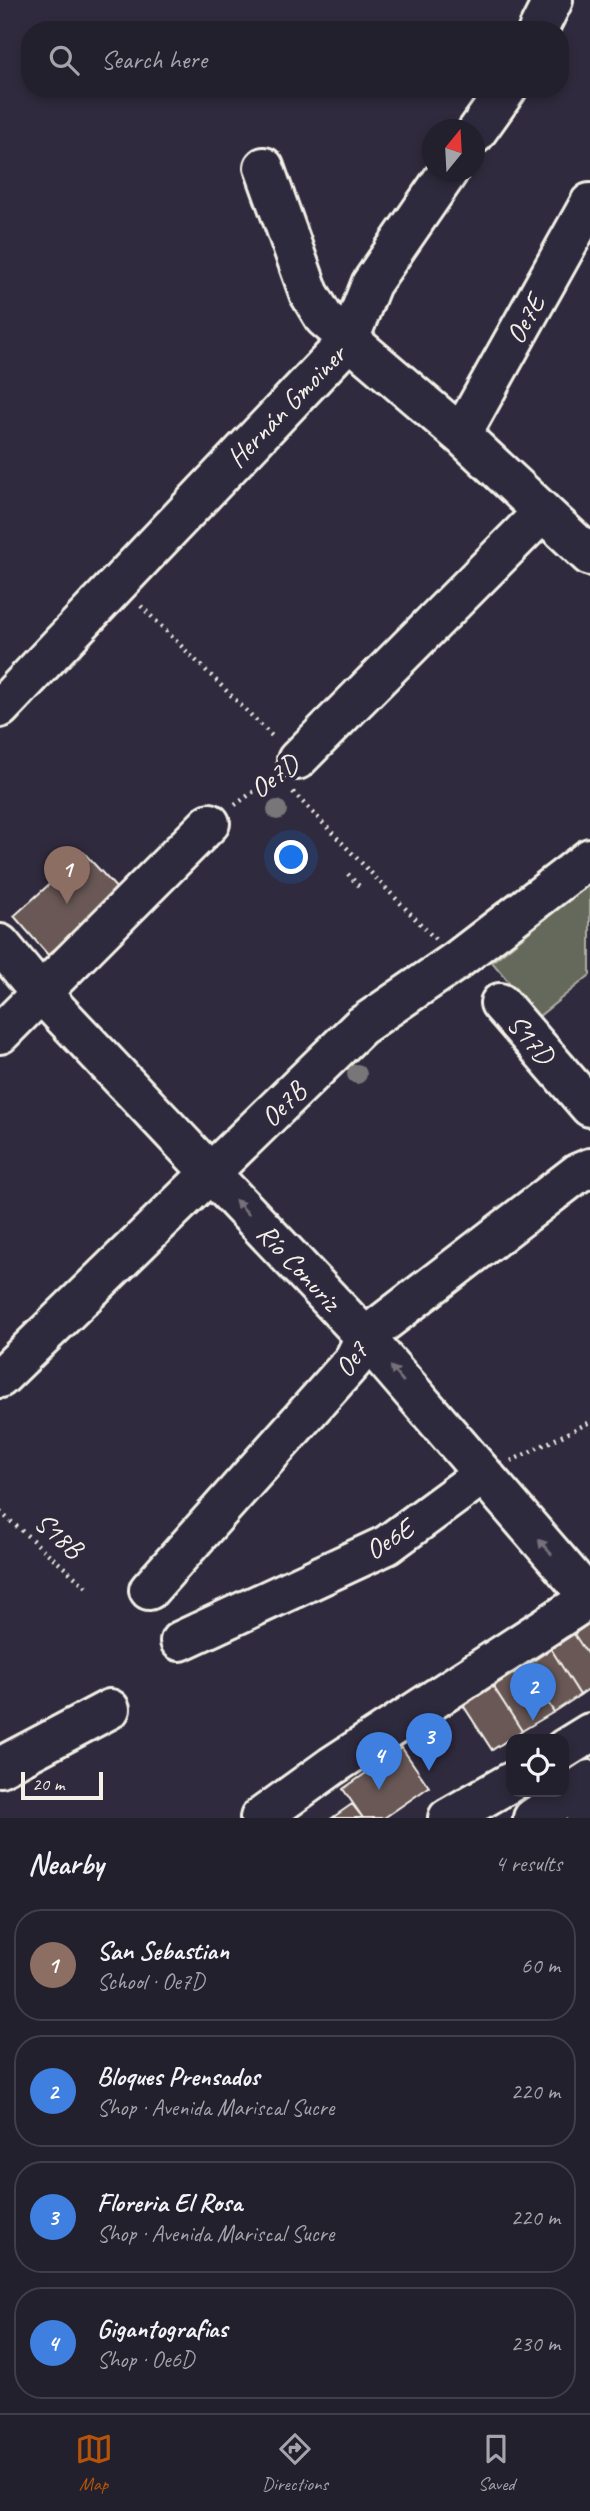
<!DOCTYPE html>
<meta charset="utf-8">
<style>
body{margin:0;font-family:Caveat,sans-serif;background:#2b2836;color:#f1f3f6}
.controls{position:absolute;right:21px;bottom:21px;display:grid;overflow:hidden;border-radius:14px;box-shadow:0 4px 10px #0003}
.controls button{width:63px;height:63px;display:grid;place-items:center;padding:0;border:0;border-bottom:2px solid #403e4a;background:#23202e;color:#f1f3f6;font:35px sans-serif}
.compass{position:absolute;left:422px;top:119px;width:63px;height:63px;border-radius:50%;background:#23202e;box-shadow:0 4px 10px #0003;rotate:18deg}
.scale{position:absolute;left:21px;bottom:18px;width:82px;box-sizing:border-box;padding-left:7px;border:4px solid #f4f1e8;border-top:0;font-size:19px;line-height:24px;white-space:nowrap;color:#f4f1e8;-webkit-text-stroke:5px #2f2a3d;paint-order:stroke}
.you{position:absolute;left:292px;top:858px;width:24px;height:24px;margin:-18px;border:5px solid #fff;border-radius:50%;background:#1a73e8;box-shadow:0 0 0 10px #1a73e833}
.badge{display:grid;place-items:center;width:46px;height:46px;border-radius:50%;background:#b45309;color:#fff;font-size:23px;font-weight:700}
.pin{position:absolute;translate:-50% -58px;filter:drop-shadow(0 2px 4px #0008)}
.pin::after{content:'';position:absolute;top:37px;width:24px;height:21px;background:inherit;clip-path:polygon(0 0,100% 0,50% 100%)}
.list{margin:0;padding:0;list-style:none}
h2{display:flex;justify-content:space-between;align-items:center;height:91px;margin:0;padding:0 28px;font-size:30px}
h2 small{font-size:23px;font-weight:400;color:#a3a3aa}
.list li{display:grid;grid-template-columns:46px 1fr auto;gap:21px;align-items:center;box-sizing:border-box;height:112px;margin:0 14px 14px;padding:0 14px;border:2px solid #403e4a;border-radius:28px}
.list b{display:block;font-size:26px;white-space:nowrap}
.list p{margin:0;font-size:23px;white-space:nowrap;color:#a3a3aa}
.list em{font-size:23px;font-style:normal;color:#a3a3aa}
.icon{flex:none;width:38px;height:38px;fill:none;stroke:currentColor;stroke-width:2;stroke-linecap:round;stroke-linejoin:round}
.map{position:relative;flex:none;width:590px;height:1818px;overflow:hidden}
.search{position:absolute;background:#23202e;box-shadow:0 4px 10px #0003;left:21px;right:21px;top:21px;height:77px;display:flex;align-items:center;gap:18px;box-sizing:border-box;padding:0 24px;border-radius:28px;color:#a3a3aa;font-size:26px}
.sheet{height:595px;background:#23202e}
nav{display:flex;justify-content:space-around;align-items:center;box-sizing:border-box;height:98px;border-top:2px solid #403e4a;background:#23202e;font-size:19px;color:#a3a3aa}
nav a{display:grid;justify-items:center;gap:4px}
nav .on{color:#b45309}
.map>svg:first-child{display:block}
</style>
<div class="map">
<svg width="590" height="1818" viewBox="0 0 590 1818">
<rect width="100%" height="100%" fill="#2f2a3d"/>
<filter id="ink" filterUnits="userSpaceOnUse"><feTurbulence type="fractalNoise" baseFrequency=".0143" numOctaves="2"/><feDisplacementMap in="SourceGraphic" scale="14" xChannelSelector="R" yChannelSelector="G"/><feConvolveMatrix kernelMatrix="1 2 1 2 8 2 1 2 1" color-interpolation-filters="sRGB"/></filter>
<g filter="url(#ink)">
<path fill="#65695b" stroke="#acada2" stroke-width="2" d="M590 883V975L538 1017 492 962Z"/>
<path fill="#695857" stroke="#f4f1e8" stroke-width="2" d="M84 853 120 892 48 955 14 916Z
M590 1623V1658L574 1634Z
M574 1634 590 1658V1688L580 1695 551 1649Z
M551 1649 580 1695 554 1712 524 1667Z
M524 1667 554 1712 522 1731 493 1686Z
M493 1686 522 1731 492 1750 463 1705Z
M402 1748 429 1787 384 1818H363L343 1789Z
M352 1804 363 1818H332Z"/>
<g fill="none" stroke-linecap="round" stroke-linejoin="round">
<defs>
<path id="minor" d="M538 30 553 0
M475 134 507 89
M264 167 309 293 324 318 461 435 590 556
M461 435 590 203
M0 708 349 340 371 284 448 172
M297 760 543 512
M0 944 39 991 365 1337 590 1598 332 1766 260 1818
M500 1003 590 1107
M0 1034 210 823
M0 1378 361 1026 456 961 590 858
M149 1590 353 1361 365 1337 578 1173 590 1168
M180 1641 387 1545 482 1475
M0 1767 110 1709
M533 1818 590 1780"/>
<path id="major" d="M564 1749 590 1733
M448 1818 511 1782
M586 1818 590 1815"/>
</defs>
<use href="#minor" stroke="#f4f1e8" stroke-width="44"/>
<use href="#major" stroke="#f4f1e8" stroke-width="44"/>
<path stroke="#f4f1e8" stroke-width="4.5" stroke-dasharray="2 5" stroke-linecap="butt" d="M141 606 274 738
M293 792 435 939
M235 805 271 779
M348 874 359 886
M511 1461 590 1422
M0 1512 90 1590"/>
<use href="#minor" stroke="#2f2a3d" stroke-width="38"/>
<use href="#major" stroke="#2f2a3d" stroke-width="38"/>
</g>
<g fill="#787678">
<circle cx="277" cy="810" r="10"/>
<circle cx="357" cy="1074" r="10"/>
</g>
<defs><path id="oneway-solid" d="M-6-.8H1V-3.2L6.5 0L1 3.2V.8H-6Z" transform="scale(1.75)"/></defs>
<g fill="#747079">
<use href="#oneway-solid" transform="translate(242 1207) rotate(-133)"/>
<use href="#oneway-solid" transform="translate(397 1374) rotate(-130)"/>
<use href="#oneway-solid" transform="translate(545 1547) rotate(-131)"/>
</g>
</g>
<g text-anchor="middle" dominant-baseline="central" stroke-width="7" stroke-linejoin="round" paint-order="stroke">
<g font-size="28" fill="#f4f1e8" stroke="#2f2a3d">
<text transform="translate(525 319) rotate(-61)">Oe7E</text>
<text transform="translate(286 406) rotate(-46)">Hernán Gmoiner</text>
<text transform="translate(274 776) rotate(-37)">Oe7D</text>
<text transform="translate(531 1039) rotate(49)">S17D</text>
<text transform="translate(283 1104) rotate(-45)">Oe7B</text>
<text transform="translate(299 1267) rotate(47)">Río Conuriz</text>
<text transform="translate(351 1359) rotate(-54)">Oe7</text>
<text transform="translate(59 1535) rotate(41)">S18B</text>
<text transform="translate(389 1539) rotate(-32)">Oe6E</text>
</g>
</g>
</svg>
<div class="controls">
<button><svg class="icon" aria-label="locate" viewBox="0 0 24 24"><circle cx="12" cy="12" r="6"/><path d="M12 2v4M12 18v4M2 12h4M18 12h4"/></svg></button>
</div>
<svg class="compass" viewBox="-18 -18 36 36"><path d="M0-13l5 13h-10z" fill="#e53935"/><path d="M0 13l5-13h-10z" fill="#a3a3aa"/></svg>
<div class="scale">20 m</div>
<div class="you"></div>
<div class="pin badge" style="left:67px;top:904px;background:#8d6e63">1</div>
<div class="pin badge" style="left:533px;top:1721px;background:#3f7fe0">2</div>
<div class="pin badge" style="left:429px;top:1771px;background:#3f7fe0">3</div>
<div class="pin badge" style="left:379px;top:1790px;background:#3f7fe0">4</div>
<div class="search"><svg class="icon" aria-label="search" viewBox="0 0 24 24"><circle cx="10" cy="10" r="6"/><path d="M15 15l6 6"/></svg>Search here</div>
</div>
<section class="sheet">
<h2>Nearby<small>4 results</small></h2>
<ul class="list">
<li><span class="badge" style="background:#8d6e63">1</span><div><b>San Sebastian</b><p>School · Oe7D</p></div><em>60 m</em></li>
<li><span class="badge" style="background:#3f7fe0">2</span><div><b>Bloques Prensados</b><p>Shop · Avenida Mariscal Sucre</p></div><em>220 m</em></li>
<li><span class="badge" style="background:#3f7fe0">3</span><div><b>Floreria El Rosa</b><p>Shop · Avenida Mariscal Sucre</p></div><em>220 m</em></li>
<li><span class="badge" style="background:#3f7fe0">4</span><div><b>Gigantografias</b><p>Shop · Oe6D</p></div><em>230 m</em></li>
</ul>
</section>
<nav>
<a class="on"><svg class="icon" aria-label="map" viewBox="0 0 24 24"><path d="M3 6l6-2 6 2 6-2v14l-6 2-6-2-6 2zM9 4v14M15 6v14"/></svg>Map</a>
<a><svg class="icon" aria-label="directions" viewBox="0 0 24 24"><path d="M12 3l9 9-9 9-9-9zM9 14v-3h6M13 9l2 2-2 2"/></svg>Directions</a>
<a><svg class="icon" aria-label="saved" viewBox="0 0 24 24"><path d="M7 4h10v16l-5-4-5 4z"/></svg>Saved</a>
</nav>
